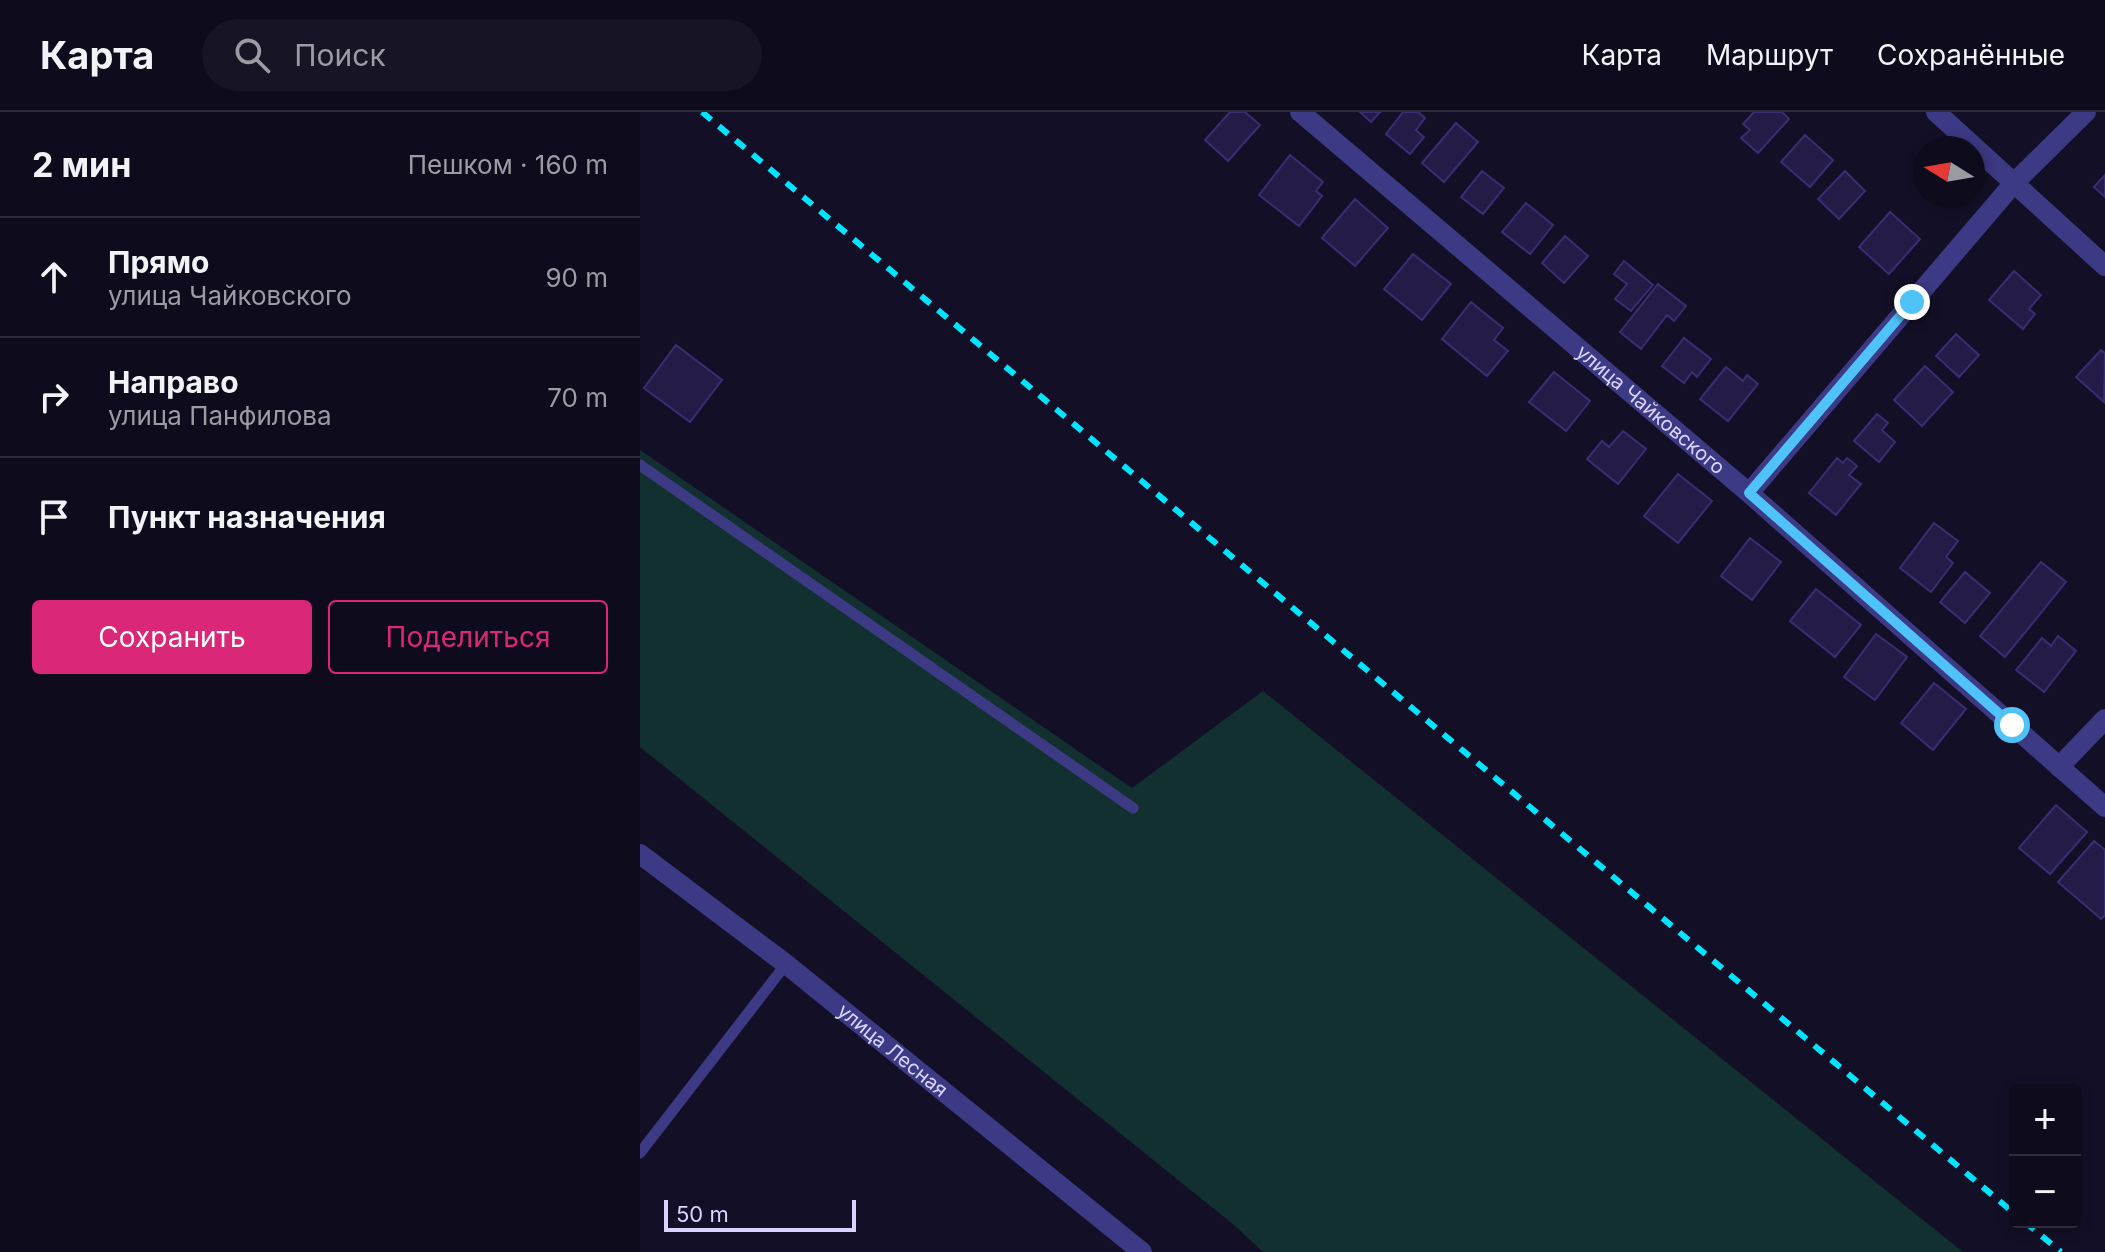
<!DOCTYPE html>
<html lang="ru">
<meta charset="utf-8">
<style>
body{margin:0;font-family:Inter,sans-serif;background:#171425;color:#f1f3f6}
.controls{position:absolute;right:24px;bottom:24px;display:grid;overflow:hidden;border-radius:8px;box-shadow:0 4px 12px #0003}
.controls button{width:72px;height:72px;display:grid;place-items:center;padding:0;border:0;border-bottom:2px solid #2e2b3b;background:#0e0b1c;color:#f1f3f6;font:40px sans-serif}
.compass{position:absolute;left:1273px;top:24px;width:72px;height:72px;border-radius:50%;background:#0e0b1c;box-shadow:0 4px 12px #0003;rotate:281deg}
.scale{position:absolute;left:24px;bottom:20px;width:192px;box-sizing:border-box;padding-left:8px;border:4px solid #d9d4ff;border-top:0;font-size:22px;line-height:28px;white-space:nowrap;color:#d9d4ff;-webkit-text-stroke:6px #130f26;paint-order:stroke}
.stop{position:absolute;width:24px;height:24px;margin:-18px;border:6px solid #4fc3f7;border-radius:50%;background:#fff}
.stop.end{background:#4fc3f7;border-color:#fff;box-shadow:0 2px 8px #0008}
.list{margin:0;padding:0;list-style:none}
h2{display:flex;justify-content:space-between;align-items:center;height:104px;margin:0;padding:0 32px;font-size:34px}
h2 small{font-size:26px;font-weight:400;color:#9b9ba3}
.list li{display:grid;grid-template-columns:52px 1fr auto;gap:24px;align-items:center;box-sizing:border-box;height:120px;padding:0 32px;border-top:2px solid #2e2b3b}
.list b{display:block;font-size:30px;white-space:nowrap}
.list p{margin:0;font-size:26px;white-space:nowrap;color:#9b9ba3}
.list em{font-size:26px;font-style:normal;color:#9b9ba3}
.actions{display:flex;gap:16px;padding:24px 32px}
.actions a{flex:1;padding:18px 0;border:2px solid #db2777;border-radius:8px;text-align:center;font-size:28px;color:#db2777}
.actions .main{background:#db2777;color:#fff}
.icon{flex:none;width:44px;height:44px;fill:none;stroke:currentColor;stroke-width:2;stroke-linecap:round;stroke-linejoin:round}
.map{position:relative;flex:none;width:1465px;height:1140px;overflow:hidden}
header{display:flex;align-items:center;gap:48px;box-sizing:border-box;height:112px;padding:0 40px;background:#0e0b1c;border-bottom:2px solid #2e2b3b}
header strong{font-size:38px}
nav{display:flex;gap:44px;margin-inline-start:auto;font-size:28px}
.search{width:560px;height:72px;background:#171425;display:flex;align-items:center;gap:20px;box-sizing:border-box;padding:0 28px;border-radius:44px;color:#9b9ba3;font-size:30px}
main{display:flex}
aside{flex:1;background:#0e0b1c}
.map>svg:first-child{display:block}
</style>
<header>
<strong>Карта</strong>
<div class="search"><svg class="icon" aria-label="search" viewBox="0 0 24 24"><circle cx="10" cy="10" r="6"/><path d="M15 15l6 6"/></svg>Поиск</div>
<nav><a>Карта</a><a>Маршрут</a><a>Сохранённые</a></nav>
</header>
<main>
<aside>
<h2>2 мин<small>Пешком · 160 m</small></h2>
<ul class="list">
<li><svg class="icon" aria-label="ahead" viewBox="0 0 24 24"><path d="M12 20V5M6 11l6-6 6 6"/></svg><div><b>Прямо</b><p>улица Чайковского</p></div><em>90 m</em></li>
<li><svg class="icon" aria-label="right" viewBox="0 0 24 24"><path d="M7 20v-9h11M14 6l5 5-5 5"/></svg><div><b>Направо</b><p>улица Панфилова</p></div><em>70 m</em></li>
<li><svg class="icon" aria-label="arrive" viewBox="0 0 24 24"><path d="M6 21V4h12l-3 4 3 4H6"/></svg><div><b>Пункт назначения</b></div></li>
</ul>
<div class="actions"><a class="main">Сохранить</a><a>Поделиться</a></div>
</aside>
<div class="map">
<svg width="1465" height="1140" viewBox="0 0 1465 1140">
<rect width="100%" height="100%" fill="#130f26"/>
<path fill="#12302f" d="M0 338 492 676 623 579 1323 1140H623L594 1113 0 635Z"/>
<path fill="#241b47" stroke="#3b2d73" stroke-width="2" d="M590 0H605L620 13 588 49 565 28Z
M720 0H740L731 10Z
M763 0H778L785 6 776 18 784 25 770 42 746 22Z
M1114 0H1142L1149 7 1118 41 1101 26 1110 18 1103 12Z
M816 11 838 30 804 70 782 51Z
M1165 23 1193 48 1170 75 1141 50Z
M650 43 683 70 676 79 682 84 659 114 619 83Z
M842 59 864 76 843 102 821 85Z
M1205 59 1225 79 1199 107 1178 87Z
M1465 63V85L1454 75Z
M715 87 748 116 715 154 682 126Z
M886 91 913 113 890 142 862 120Z
M1250 100 1280 127 1249 162 1219 135Z
M925 124 948 144 924 171 902 151Z
M773 142 811 172 782 208 744 177Z
M984 149 1013 173 991 199 975 187 987 172 974 162Z
M1374 159 1401 183 1389 197 1395 202 1383 217 1349 188Z
M1018 172 1046 194 1034 209 1027 203 1001 237 980 220Z
M831 190 863 216 854 228 868 239 847 264 802 227Z
M1316 222 1339 243 1319 265 1296 244Z
M1044 226 1071 247 1057 265 1052 260 1044 271 1022 254Z
M36 233 82 268 50 310 4 276Z
M1461 238 1465 241 1464 290 1436 265Z
M1285 254 1313 280 1282 314 1254 288Z
M1086 255 1103 269 1107 263 1118 272 1088 309 1060 287Z
M914 260 950 289 926 319 889 290Z
M1237 302 1248 311 1242 318 1255 330 1239 350 1214 329Z
M983 319 1006 337 978 372 947 347 962 329 969 335Z
M1197 346 1203 351 1207 346 1217 354 1209 363 1221 372 1196 403 1169 381Z
M1038 362 1072 389 1038 431 1004 404Z
M1294 411 1318 429 1306 445 1313 451 1291 480 1260 456Z
M1110 426 1141 450 1112 488 1081 464Z
M1401 450 1426 470 1365 545 1340 524Z
M1325 460 1350 481 1325 511 1300 490Z
M1176 477 1221 513 1195 545 1150 509Z
M1236 522 1267 545 1235 588 1204 565Z
M1418 524 1436 539 1404 580 1376 558 1402 526 1411 534Z
M1294 571 1326 597 1293 638 1261 611Z
M1416 693 1447 720 1410 762 1379 736Z
M1454 729 1465 738V803L1461 807 1418 770Z"/>
<g fill="none" stroke-linecap="round" stroke-linejoin="round">
<path stroke="#3d3a85" stroke-width="11" d="M0 353 493 696
M0 1041 146 852"/>
<g stroke="#3d3a85" stroke-width="20">
<path id="s1" d="M660 0 1109 381 1465 695"/>
<path d="M1296 0 1465 154"/>
<path d="M1109 381 1374 71 1446 0"/>
<path d="M1419 655 1465 607"/>
<path id="s2" d="M0 742 146 852 502 1140"/>
</g>
<path stroke="#00e5ff" stroke-width="6" stroke-dasharray="12 10" stroke-linecap="butt" d="M62 0 1375 1102
M1385 1110 1421 1140"/>
</g>
<g fill="none" stroke-linecap="round" stroke-linejoin="round">
<path stroke="#4fc3f7" stroke-width="10" d="M1272 190 1109 381 1372 613"/>
</g>
<g text-anchor="middle" dominant-baseline="central" stroke-width="7" stroke-linejoin="round" paint-order="stroke">
<g font-size="20" fill="#d9d4ff" stroke="#130f26">
<text stroke="none"><textPath href="#s1" startOffset="460">улица Чайковского</textPath></text>
<text stroke="none"><textPath href="#s2" startOffset="320">улица Лесная</textPath></text>
</g>
</g>
</svg>
<div class="controls">
<button>+</button>
<button>−</button>
</div>
<svg class="compass" viewBox="-18 -18 36 36"><path d="M0-13l5 13h-10z" fill="#e53935"/><path d="M0 13l5-13h-10z" fill="#9b9ba3"/></svg>
<div class="scale">50 m</div>
<div class="stop" style="left:1372px;top:613px"></div>
<div class="stop end" style="left:1272px;top:190px"></div>
</div>
</main>
